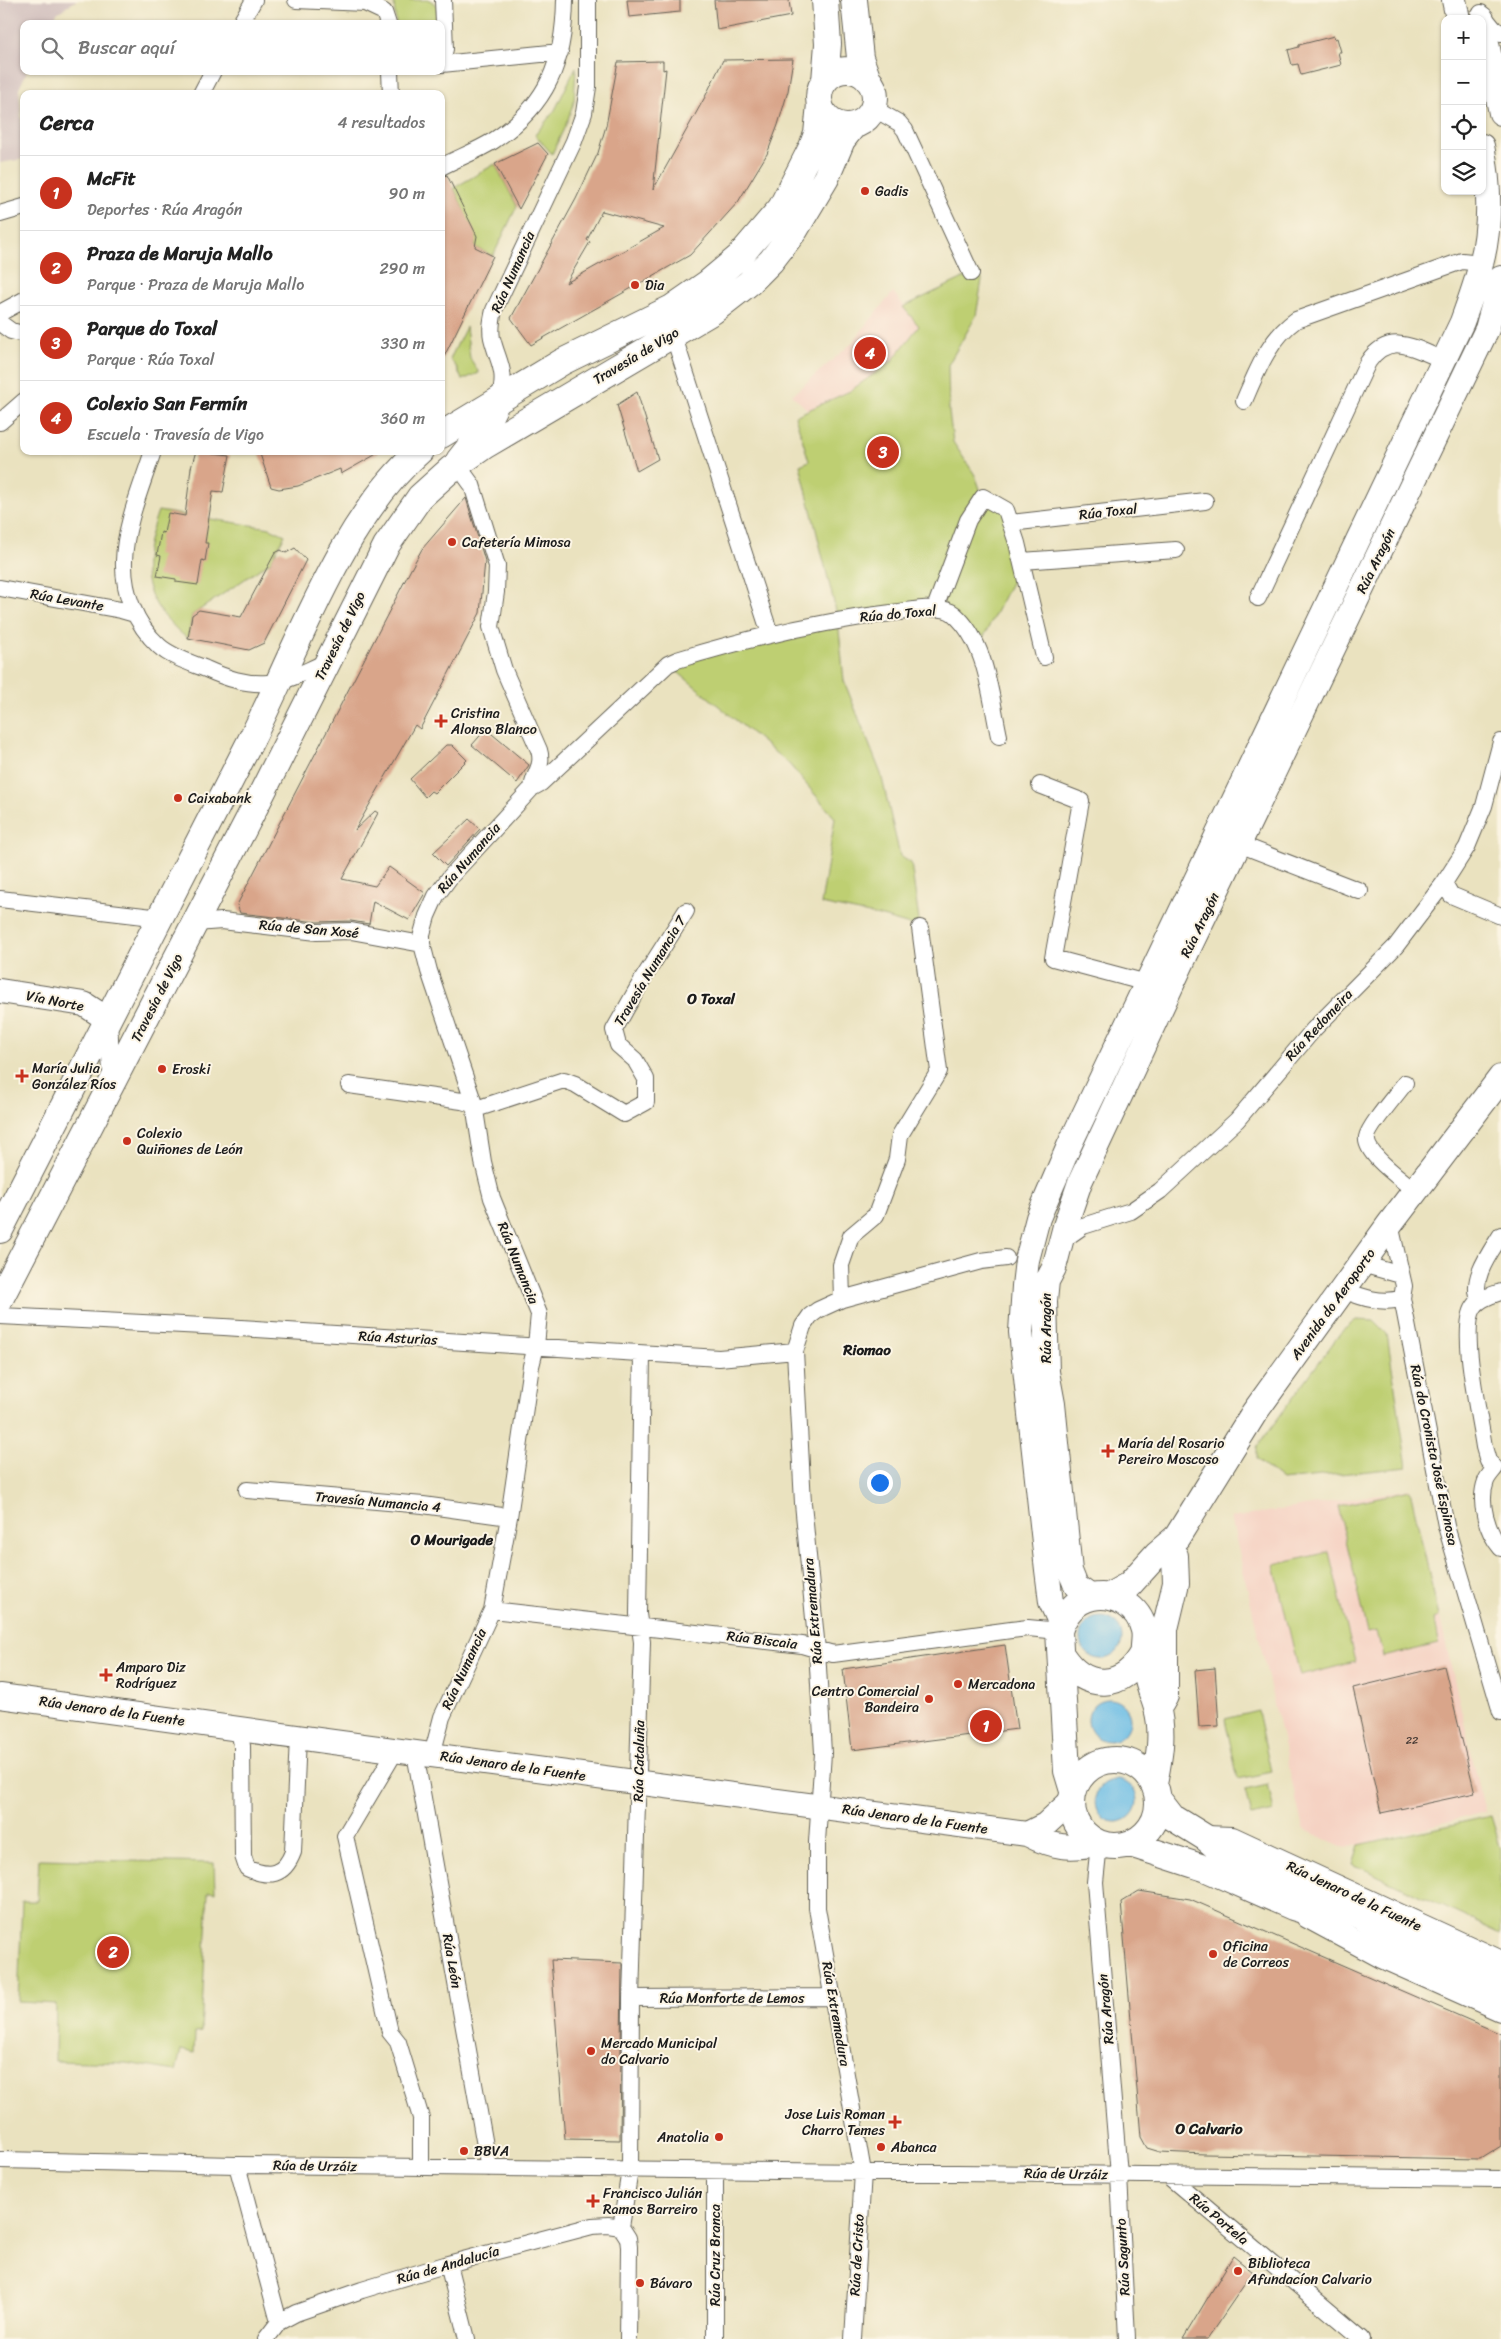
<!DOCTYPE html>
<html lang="es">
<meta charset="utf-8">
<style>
body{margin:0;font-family:Sriracha,sans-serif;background:#f6f6f6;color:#222}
.controls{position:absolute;right:15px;top:15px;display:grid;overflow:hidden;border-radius:10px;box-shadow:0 1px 4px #0004}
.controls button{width:45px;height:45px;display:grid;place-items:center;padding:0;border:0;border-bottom:1px solid #e0e0e0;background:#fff;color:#222;font:25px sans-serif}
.you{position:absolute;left:879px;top:1482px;width:18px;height:18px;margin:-12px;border:4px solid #fff;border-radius:50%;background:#1a73e8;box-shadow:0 0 0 8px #1a73e833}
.badge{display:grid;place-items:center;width:32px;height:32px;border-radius:50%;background:#c8321e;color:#fff;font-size:16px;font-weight:700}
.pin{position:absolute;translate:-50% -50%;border:2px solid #fff;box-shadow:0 1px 5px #0006}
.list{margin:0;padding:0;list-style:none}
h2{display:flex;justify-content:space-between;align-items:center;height:65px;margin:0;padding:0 20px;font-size:21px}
h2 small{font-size:16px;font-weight:400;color:#767676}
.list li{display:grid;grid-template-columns:32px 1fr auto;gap:15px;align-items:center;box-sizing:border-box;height:75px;padding:0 20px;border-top:1px solid #e0e0e0}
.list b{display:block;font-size:19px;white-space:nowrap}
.list p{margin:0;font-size:16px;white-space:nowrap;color:#767676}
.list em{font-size:16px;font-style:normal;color:#767676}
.icon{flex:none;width:28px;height:28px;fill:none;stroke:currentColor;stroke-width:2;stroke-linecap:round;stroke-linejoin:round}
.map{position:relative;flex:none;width:1501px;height:2339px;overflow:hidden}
.search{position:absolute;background:#fff;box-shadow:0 1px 4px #0004;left:20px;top:20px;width:425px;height:55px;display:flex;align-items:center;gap:12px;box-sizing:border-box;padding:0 18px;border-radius:10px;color:#767676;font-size:19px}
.panel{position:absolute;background:#fff;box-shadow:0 1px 4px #0004;left:20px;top:90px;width:425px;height:365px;border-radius:10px}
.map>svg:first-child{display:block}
</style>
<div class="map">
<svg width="1501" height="2339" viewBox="0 0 1501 2339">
<rect width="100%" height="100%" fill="#fcf5e5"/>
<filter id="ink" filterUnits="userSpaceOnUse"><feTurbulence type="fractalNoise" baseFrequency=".02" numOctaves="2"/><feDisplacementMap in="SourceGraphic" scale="10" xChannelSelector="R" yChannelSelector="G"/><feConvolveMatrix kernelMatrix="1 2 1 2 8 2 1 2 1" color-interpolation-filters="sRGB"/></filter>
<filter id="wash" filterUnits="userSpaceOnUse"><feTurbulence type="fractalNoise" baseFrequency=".0096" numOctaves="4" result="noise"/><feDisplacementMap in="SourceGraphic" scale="20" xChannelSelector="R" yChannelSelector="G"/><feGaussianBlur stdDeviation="1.12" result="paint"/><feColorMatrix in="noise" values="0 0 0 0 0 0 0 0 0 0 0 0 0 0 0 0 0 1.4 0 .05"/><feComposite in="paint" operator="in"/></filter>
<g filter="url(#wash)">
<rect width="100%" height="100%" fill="#eae2bf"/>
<path fill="#f5d2c3" d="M893 292 919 325 892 361 850 391 808 410 792 395 851 344Z
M1410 1489 1485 1812 1346 1848 1303 1829 1231 1518Z"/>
<path fill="#d1bfbd" d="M0 0H77L57 13 52 24H24V71H27L19 89 24 159 0 163Z"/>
<path fill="#becf72" stroke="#6d7647" d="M389 0H430L437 6 438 24H396L394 3Z
M576 67 574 102 567 122 552 154 535 135 555 110Z
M495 164 517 206 493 256 475 247 476 237 454 188Z
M978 271 982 280 976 316 948 365 949 412 953 442 975 475 983 497 1006 510 1022 561 979 646 953 612 838 620 844 681 881 774 900 856 911 863 920 928 879 916 821 904 835 818 789 764 668 664 838 619 800 465 809 461 795 416 850 391 892 361 919 326 903 307Z
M466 327 470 358 479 373 462 380 457 368 450 359Z
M158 511 270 528 285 535 270 562 192 615 188 638C180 634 174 626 168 620 136 586 144 551 158 511Z
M1356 1320 1374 1321 1387 1334 1407 1467 1282 1480 1257 1460V1447L1341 1332Z
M1410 1490 1439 1617 1434 1619 1438 1644 1383 1657 1377 1631 1368 1633 1338 1506Z
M1329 1552 1355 1662 1300 1676 1274 1565Z
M1258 1711 1271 1772 1238 1779 1225 1719Z
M1268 1785 1274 1811 1251 1816 1245 1790Z
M1491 1816 1501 1849V1934L1353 1864 1359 1845Z
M39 1859 214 1863 215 1892H208L201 2032 195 2033 194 2053 181 2050 176 2071 126 2063 55 2061 56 2004 18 2002 22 1901H37Z"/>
<path fill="#69bce5" stroke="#426c80" d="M1080 1638a21 21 0 1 1 42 0a21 21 0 1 1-42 0Z
M1088 1720a21 21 0 1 1 42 0a21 21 0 1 1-42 0Z
M1095 1801a21 21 0 1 1 42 0a21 21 0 1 1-42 0Z"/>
<g id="blocks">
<path fill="#d9a58a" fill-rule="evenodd" d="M627 0H680V12L629 17Z
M714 0H789L791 16 717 30Z
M1334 36 1335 39 1337 38 1341 52H1338L1341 65 1301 75 1298 64 1292 65 1288 50 1299 47V45Z
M793 59 788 91 778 125 767 154 738 202 690 255 531 345 511 318 576 199 598 153 606 126 618 62 663 61V70L666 69 653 190 705 97 723 60ZM602 211 664 228 566 283 590 242 587 240Z
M538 143 548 154 519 209 495 164Z
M447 175 477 236 475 247 493 256 441 363V177Z
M637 392 658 459 637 471 617 405Z
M196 451 230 455 223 492 213 491 205 543H208L205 561 202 560 198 585 176 582V579L157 576 161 556 157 555 159 544 161 532 164 533 168 513 185 516 191 468Z
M259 451H382L341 474 340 469 298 486 279 489 271 487Z
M466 498 485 561 480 613 420 729 415 725 355 830 375 811 378 813 342 879 375 886 389 867 425 893 409 920 373 901 369 924 351 921 317 922 240 913 237 905 411 569 422 549Z
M295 548 306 560 264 643 249 650 188 638 192 615 199 610 241 617 275 553 281 550 286 553Z
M486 729 529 765 517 783 472 745Z
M446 745H452L467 760 434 793 431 791 425 797 410 779Z
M469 819 480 829 446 866 433 853Z
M1005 1645 1017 1729 852 1750 843 1669Z
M1444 1666 1475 1793 1381 1813 1353 1688Z
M1215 1668 1219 1726 1199 1727 1195 1670Z
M1139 1891 1190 1899 1501 2034V2146L1480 2159 1205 2154 1160 2152 1147 2148 1141 2137 1121 1902Z
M551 1960 622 1963 620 2140 565 2139Z
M1233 2256 1253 2272 1207 2339H1183Z"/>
</g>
</g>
<g filter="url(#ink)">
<use href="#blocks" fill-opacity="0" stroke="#646155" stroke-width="1"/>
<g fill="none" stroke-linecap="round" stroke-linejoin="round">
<defs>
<path id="street" d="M296 0 365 3 384 12 388 24
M1481 13 1494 29 1501 33
M240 24 254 0
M441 64 445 49 443 0
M442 64 560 52
M390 72 391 94
M201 94 213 71
M873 108 899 123 905 130 971 273
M441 167C458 158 477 151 493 141 548 105 564 63 565 0
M0 214 24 207
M0 313 24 300
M0 323 11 331 24 334
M673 334 770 634
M499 399C508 371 498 363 492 338 490 328 492 319 494 310L574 141 584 113 588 87V0
M1244 401C1257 371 1269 339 1296 320L1462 261 1481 263
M0 422 24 401
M153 451C142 486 125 524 124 561 123 592 135 624 159 646 171 657 191 663 206 669 226 678 246 685 268 683 288 682 307 670 325 663
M1010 523 1205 501
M1022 561 1176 550
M0 588 121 610 135 614
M1258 598 1368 362C1390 330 1416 349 1445 361
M935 608 968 520 983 497 1006 510 1017 543 1044 657
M1040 785 1081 801 1053 958 1147 983
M532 788 541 783 668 664 677 660C752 637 821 621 899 612 913 610 943 604 954 614 987 643 990 695 999 736
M1239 844 1360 891
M1444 883 1451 895 1501 916
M0 899 161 918
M195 923 222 921 317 932 351 931 422 944
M108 1021C113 1041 107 1060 113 1080
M1405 1083C1397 1094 1369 1126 1367 1137 1364 1154 1403 1180 1415 1191
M349 1085 462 1101 482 1107 564 1080 575 1084 624 1114 646 1102V1079L635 1060 618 1045 614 1030 644 977 686 911
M1390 1224 1404 1286 1402 1298 1446 1526 1501 1712
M1060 1242 1083 1226 1131 1211 1160 1191 1237 1120 1314 1029 1396 946 1444 883 1467 847 1484 806 1501 742
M1362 1264 1401 1275
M1343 1290C1361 1297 1383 1305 1402 1298
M842 1299 841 1265 851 1236 876 1215 897 1159 900 1135 939 1071 920 928
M1480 1301C1469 1280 1490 1253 1501 1235
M0 1316 224 1327 719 1358 795 1351
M1495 1468 1488 1461 1484 1447C1480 1418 1459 1329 1474 1307 1480 1298 1492 1295 1501 1292
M1495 1468C1492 1472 1488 1476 1486 1481 1478 1502 1487 1532 1501 1548
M247 1490 423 1505 509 1517
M492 1610 802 1645 833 1654 1011 1630 1028 1628 1059 1631
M239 1728 242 1746 243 1856 247 1868C269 1878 284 1876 293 1852L298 1737
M396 1750 345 1836 390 2032 398 2042 421 2118V2167
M415 1753 489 2168
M432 1755 442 1717 492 1610 509 1517 531 1366 536 1346 539 1314 492 1198 483 1162 474 1104 429 971 422 944V934L427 916 436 896 450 877 532 788C534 773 544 766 539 750L504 670 491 627 496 592 497 566 472 485 464 474 451 469
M1099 1844 1095 1882 1119 2175 1127 2339
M631 1998 833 1997
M0 2160 237 2165 1501 2179
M237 2165 279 2322
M1167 2175 1362 2339
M621 2227 630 2170 631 1998 642 1642 638 1614 642 1354
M621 2227 628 2238 629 2247 628 2339
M448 2264 467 2339
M266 2339 279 2322 296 2313 362 2290 448 2264 592 2226 608 2225 621 2227
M715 2339V2171
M853 2339 863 2172 817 1908V1842L823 1753 817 1650 803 1503 795 1351 803 1326 810 1316 818 1310 842 1299 981 1261 1006 1258"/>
<path id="secondary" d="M1454 0 1458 19
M1482 19 1501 113
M458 460 488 422 499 399
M0 991 84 1004 107 1019
M1091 1597 1076 1586 1070 1571 1053 1404 1047 1372 1045 1301 1047 1281 1054 1268 1065 1226 1080 1182 1190 946 1487 329 1501 278
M1061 1624 1051 1602 1047 1570 1021 1332 1024 1286 1027 1260 1038 1218 1069 1146 1462 322C1469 303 1476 284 1481 264 1491 227 1490 184 1482 146
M0 1696 333 1742 1027 1834C1054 1848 1069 1849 1099 1844
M1027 1834 1045 1825 1071 1801
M1206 1838 1232 1839 1501 1963
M1308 1916 1382 1956 1501 2009"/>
<path id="primary" d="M825 0 828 44 825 81
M854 0 860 58 868 80
M819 98a28 28 0 1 1 56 0a28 28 0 1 1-56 0Z
M441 435 562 362 672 308 708 283 739 257 781 208 812 147 817 134 820 104
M0 1230C83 1065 169 902 252 738 298 647 342 518 420 451
M0 1299 257 803 386 546 420 497 451 469 484 446 713 311 749 283 771 261 795 230 826 178 842 140 853 126
M1109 1596 1129 1585 1157 1554 1177 1537 1254 1413 1390 1224 1501 1078
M1062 1656C1086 1692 1124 1690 1144 1652
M1161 1703 1165 1696V1629L1176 1583 1175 1556
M1072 1803a43 43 0 1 1 86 0a43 43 0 1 1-86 0Z
M1073 1791 1067 1771 1059 1631C1064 1614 1075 1601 1092 1597 1115 1592 1139 1607 1144 1630 1146 1638 1143 1645 1144 1653 1144 1660 1146 1668 1147 1676 1149 1687 1154 1697 1157 1708 1164 1733 1159 1759 1154 1784
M1158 1799 1172 1817 1206 1838 1226 1855 1362 1917 1392 1937 1501 1988
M1130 1844 1207 1869 1293 1907 1333 1919"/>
</defs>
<use href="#street" stroke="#646155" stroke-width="18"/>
<use href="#secondary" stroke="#646155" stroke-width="26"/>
<use href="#primary" stroke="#646155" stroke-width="28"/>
<use href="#street" stroke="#fff" stroke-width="16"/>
<use href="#secondary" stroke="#fff" stroke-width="24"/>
<use href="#primary" stroke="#fff" stroke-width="26"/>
</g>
</g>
<g fill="#c8321e" stroke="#fcf5e5" stroke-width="2">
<circle cx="865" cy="191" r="5"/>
<circle cx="635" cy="285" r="5"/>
<circle cx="452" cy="542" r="5"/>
<path d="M438.5 713.5h5v5h5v5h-5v5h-5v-5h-5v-5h5z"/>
<circle cx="178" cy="798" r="5"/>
<circle cx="162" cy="1069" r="5"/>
<path d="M19.5 1068.5h5v5h5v5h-5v5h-5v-5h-5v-5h5z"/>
<circle cx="127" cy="1141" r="5"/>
<path d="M1105.5 1443.5h5v5h5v5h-5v5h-5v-5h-5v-5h5z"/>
<path d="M103.5 1667.5h5v5h5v5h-5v5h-5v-5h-5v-5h5z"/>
<circle cx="958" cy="1684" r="5"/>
<circle cx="929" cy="1699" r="5"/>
<circle cx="1213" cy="1954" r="5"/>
<circle cx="591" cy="2051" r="5"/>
<path d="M892.5 2114.5h5v5h5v5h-5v5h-5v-5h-5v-5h5z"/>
<circle cx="719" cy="2137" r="5"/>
<circle cx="881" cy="2147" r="5"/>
<circle cx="464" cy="2151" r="5"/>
<path d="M590.5 2193.5h5v5h5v5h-5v5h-5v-5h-5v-5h5z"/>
<circle cx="1238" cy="2271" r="5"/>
<circle cx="640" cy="2283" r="5"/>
</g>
<g text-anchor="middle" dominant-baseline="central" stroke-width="4" stroke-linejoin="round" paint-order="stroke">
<g font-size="11" fill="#4b3e38">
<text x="1412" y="1740">22</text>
</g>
<g font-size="14" fill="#1c1c1c" stroke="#fcf5e5" text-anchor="start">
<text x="875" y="191">Gadis</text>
<text x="645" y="285">Dia</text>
<text x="462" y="542">Cafetería Mimosa</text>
<text x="451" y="713">Cristina<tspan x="451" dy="16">Alonso Blanco</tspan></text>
<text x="188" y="798">Caixabank</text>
<text x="32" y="1068">María Julia<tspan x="32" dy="16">González Ríos</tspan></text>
<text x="172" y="1069">Eroski</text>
<text x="137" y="1133">Colexio<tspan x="137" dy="16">Quiñones de León</tspan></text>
<text x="1118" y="1443">María del Rosario<tspan x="1118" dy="16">Pereiro Moscoso</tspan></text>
<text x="116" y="1667">Amparo Diz<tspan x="116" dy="16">Rodríguez</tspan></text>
<text x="968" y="1684">Mercadona</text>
<text x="919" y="1691" text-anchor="end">Centro Comercial<tspan x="919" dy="16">Bandeira</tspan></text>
<text x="1223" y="1946">Oficina<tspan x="1223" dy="16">de Correos</tspan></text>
<text x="601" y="2043">Mercado Municipal<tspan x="601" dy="16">do Calvario</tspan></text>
<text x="885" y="2114" text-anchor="end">Jose Luis Roman<tspan x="885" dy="16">Charro Temes</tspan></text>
<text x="709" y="2137" text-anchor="end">Anatolia</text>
<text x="891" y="2147">Abanca</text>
<text x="474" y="2151">BBVA</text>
<text x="603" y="2193">Francisco Julián<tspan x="603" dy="16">Ramos Barreiro</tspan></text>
<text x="1248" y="2263">Biblioteca<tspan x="1248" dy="16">Afundacíon Calvario</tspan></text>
<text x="650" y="2283">Bávaro</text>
</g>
<g font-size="14" fill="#1c1c1c" stroke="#fcf5e5">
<text transform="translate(513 272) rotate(-66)">Rúa Numancia</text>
<text transform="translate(636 356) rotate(-31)">Travesía de Vigo</text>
<text transform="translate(1108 512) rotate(-6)">Rúa Toxal</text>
<text transform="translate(1376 561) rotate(-64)">Rúa Aragón</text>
<text transform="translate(67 600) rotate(10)">Rúa Levante</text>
<text transform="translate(898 614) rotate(-5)">Rúa do Toxal</text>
<text transform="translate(340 636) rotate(-64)">Travesía de Vigo</text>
<text transform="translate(469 858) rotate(-49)">Rúa Numancia</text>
<text transform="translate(1200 925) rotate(-64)">Rúa Aragón</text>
<text transform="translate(309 929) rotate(5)">Rúa de San Xosé</text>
<text transform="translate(650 971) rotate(-59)">Travesía Numancia 7</text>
<text transform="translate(157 998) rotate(-63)">Travesía de Vigo</text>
<text transform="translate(55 1001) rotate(11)">Vía Norte</text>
<text transform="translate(1319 1025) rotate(-47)">Rúa Redomeira</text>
<text transform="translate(518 1263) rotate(68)">Rúa Numancia</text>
<text transform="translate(1333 1304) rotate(-54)">Avenida do Aeroporto</text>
<text transform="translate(1046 1328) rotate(-90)">Rúa Aragón</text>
<text transform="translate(398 1338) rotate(3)">Rúa Asturias</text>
<text transform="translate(1434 1455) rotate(78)">Rúa do Cronista José Espinosa</text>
<text transform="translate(378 1502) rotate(5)">Travesía Numancia 4</text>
<text transform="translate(813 1611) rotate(-95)">Rúa Extremadura</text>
<text transform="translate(762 1640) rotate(7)">Rúa Biscaia</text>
<text transform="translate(464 1669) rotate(-65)">Rúa Numancia</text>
<text transform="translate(112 1711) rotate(8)">Rúa Jenaro de la Fuente</text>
<text transform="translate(639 1761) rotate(-89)">Rúa Cataluña</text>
<text transform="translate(513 1766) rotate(8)">Rúa Jenaro de la Fuente</text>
<text transform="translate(915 1819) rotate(8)">Rúa Jenaro de la Fuente</text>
<text transform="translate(1354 1896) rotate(25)">Rúa Jenaro de la Fuente</text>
<text transform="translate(452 1961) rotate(80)">Rúa León</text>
<text x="732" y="1998">Rúa Monforte de Lemos</text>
<text transform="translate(1106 2009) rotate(-95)">Rúa Aragón</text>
<text transform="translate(836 2014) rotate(80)">Rúa Extremadura</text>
<text transform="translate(315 2166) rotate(1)">Rúa de Urzáiz</text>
<text transform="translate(1066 2174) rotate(1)">Rúa de Urzáiz</text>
<text transform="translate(1219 2219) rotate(40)">Rúa Portela</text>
<text transform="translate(715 2255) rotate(-90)">Rúa Cruz Branca</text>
<text transform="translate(857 2255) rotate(-87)">Rúa de Cristo</text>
<text transform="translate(1123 2257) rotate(-93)">Rúa Sagunto</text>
<text transform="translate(448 2265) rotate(-16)">Rúa de Andalucía</text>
</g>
<g font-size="15" font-weight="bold" fill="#1c1c1c" stroke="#fcf5e5">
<text x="711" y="999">O Toxal</text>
<text x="867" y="1350">Riomao</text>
<text x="452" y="1540">O Mourigade</text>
<text x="1209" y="2129">O Calvario</text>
</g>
</g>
</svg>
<div class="controls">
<button>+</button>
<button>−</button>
<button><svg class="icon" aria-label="locate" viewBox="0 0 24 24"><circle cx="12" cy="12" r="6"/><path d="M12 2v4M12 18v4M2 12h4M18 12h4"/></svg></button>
<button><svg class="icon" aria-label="layers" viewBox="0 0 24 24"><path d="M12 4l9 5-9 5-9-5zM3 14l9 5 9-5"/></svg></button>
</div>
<div class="you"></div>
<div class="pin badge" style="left:986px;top:1726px">1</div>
<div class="pin badge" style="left:113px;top:1952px">2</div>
<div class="pin badge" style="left:883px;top:452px">3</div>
<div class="pin badge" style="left:870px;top:353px">4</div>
<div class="search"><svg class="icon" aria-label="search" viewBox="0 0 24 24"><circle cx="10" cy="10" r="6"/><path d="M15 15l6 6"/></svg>Buscar aquí</div>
<section class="panel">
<h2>Cerca<small>4 resultados</small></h2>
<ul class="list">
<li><span class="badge">1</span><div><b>McFit</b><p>Deportes · Rúa Aragón</p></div><em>90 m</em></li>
<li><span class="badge">2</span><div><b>Praza de Maruja Mallo</b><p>Parque · Praza de Maruja Mallo</p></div><em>290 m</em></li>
<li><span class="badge">3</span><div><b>Parque do Toxal</b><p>Parque · Rúa Toxal</p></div><em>330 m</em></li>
<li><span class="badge">4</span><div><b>Colexio San Fermín</b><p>Escuela · Travesía de Vigo</p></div><em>360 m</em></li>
</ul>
</section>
</div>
